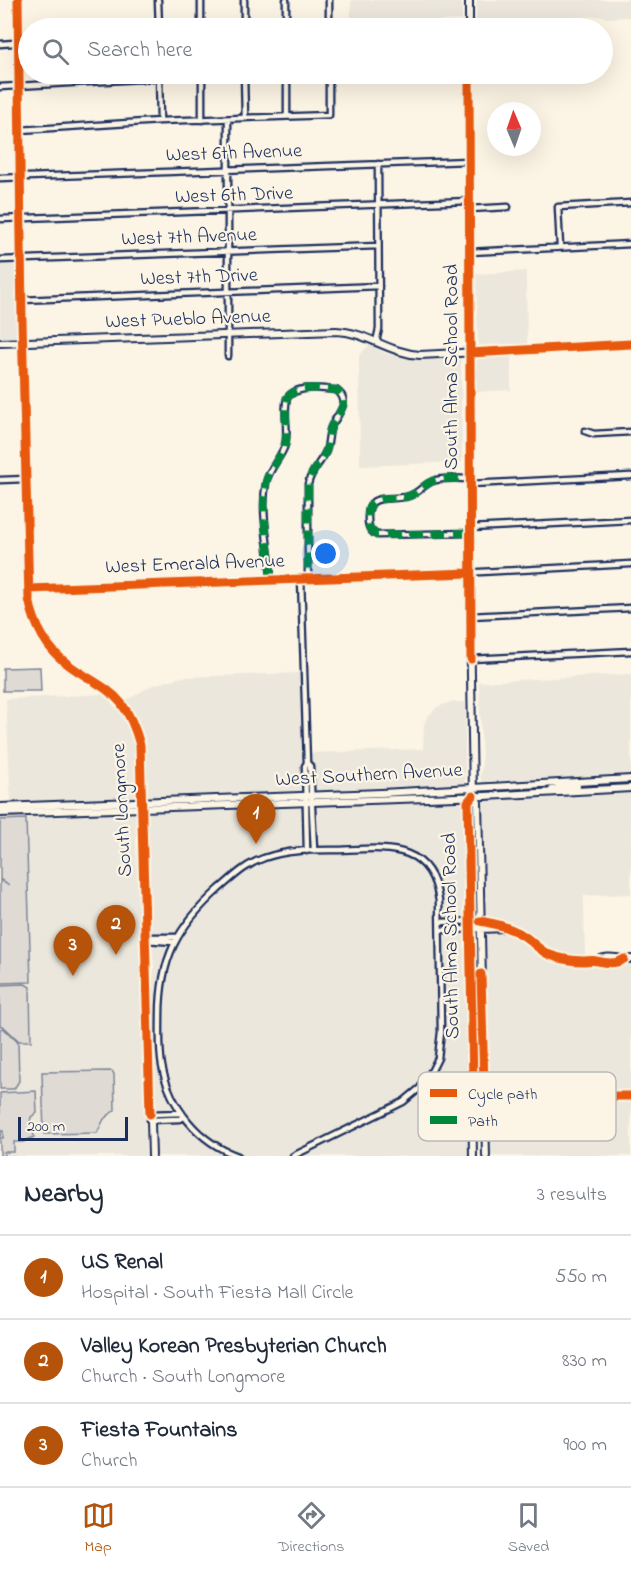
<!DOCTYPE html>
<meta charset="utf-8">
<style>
body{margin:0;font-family:"Indie Flower",sans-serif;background:#f6f6f7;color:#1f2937}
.compass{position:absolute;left:487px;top:102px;width:54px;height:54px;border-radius:50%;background:#fff;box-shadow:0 6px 24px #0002;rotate:358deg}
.scale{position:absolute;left:18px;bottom:15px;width:110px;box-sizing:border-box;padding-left:6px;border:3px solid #1b2f5e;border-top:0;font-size:16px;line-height:21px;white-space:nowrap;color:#1b2f5e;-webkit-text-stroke:4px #fcf5e5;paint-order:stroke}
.you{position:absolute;left:326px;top:554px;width:21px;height:21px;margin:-15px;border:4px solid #fff;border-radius:50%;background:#1a73e8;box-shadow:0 0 0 9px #1a73e833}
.badge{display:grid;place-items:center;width:39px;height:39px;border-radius:50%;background:#b45309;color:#fff;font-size:20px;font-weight:700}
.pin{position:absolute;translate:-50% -50px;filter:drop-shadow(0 2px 3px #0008)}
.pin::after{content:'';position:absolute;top:32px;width:21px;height:18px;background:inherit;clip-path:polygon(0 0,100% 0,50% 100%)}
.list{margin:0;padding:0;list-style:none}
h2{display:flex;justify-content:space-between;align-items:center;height:78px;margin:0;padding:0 24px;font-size:26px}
h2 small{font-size:20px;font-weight:400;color:#747a83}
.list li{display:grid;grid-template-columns:39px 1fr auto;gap:18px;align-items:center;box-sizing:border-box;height:84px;padding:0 24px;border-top:2px solid #e0e1e3}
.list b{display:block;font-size:22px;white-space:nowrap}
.list p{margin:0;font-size:20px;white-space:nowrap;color:#747a83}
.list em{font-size:20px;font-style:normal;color:#747a83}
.icon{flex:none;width:33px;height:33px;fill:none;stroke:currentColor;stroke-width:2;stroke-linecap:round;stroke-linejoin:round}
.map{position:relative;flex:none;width:631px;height:1156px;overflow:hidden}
.search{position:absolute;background:#fff;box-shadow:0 6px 24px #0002;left:18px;right:18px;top:18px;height:66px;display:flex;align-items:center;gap:15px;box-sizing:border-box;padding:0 21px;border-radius:33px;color:#747a83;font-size:22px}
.sheet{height:330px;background:#fff}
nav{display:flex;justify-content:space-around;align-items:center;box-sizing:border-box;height:84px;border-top:2px solid #e0e1e3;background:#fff;font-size:16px;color:#747a83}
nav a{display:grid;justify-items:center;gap:3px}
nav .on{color:#b45309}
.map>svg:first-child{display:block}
</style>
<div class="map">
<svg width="631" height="1156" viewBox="0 0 631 1156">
<rect width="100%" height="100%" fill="#fcf5e5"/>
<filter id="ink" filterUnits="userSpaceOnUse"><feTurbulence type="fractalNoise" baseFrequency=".0167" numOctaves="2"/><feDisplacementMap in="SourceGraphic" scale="12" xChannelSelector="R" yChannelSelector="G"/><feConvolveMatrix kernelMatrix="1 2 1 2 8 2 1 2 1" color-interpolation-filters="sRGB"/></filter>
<g filter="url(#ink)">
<path fill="#ece7dc" d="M351 0H462V20L351 24Z
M477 0H631V17L605 18 604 16 476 22Z
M0 262 17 263 19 336 17 340H0Z
M526 271 527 344 478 345 476 274Z
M371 343 384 353 409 359H461L462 462 360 466 359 356Z
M511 355V390L476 392V362L478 358Z
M300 673 304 792 302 794 205 798 148 796 145 743 138 722 125 701 153 685 182 677Z
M631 674V776L482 782 480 776 482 764 479 682Z
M104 694 121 713 133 738 137 765 136 799 11 804 6 699Z
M451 702H465V781L463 786 314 793 310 753 423 749 424 724 427 717 437 707Z
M631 791V894L584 896 585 957 567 955 555 951 514 926 485 917 482 803 484 799 554 795 582 796 593 793 618 794Z
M460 800 464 804 463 882 466 936 469 1156H157L152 991 154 967 151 930 148 812 150 810Z
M134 812 137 815 138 824 136 837 139 897 138 911 141 945 146 1156H0V815Z
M487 931 504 933 515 937 536 953 563 965 582 967 631 965V1090L615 1091 574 1084H490L489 1033 486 1024 485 934Z
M577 1094 611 1103 631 1102V1156H490L489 1100 492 1096Z"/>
<path fill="#dfdbd4" stroke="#7d8599" stroke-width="1.5" d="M40 667 41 691H3V668Z
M26 819 31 982 0 983V880L9 886 0 879V820Z
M25 984 30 987 31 1041H19L3 1026H0V985Z
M3 1028 18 1042 19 1081 14 1089H0V1029Z
M112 1071 114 1074 115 1110 104 1119 97 1133 44 1134 42 1072Z
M36 1091 37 1113 31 1117 30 1123 33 1127 34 1137 23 1142H14V1152H4V1156H0V1138H3V1131H1L0 1137V1093Z"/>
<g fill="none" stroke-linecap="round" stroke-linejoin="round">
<defs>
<path id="street" d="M158 0 159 28
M201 0V28
M244 0V28
M286 0V28
M329 0V28
M0 44 28 42
M159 74 160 121
M202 74V120
M244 74 245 118
M287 74V116
M0 87 159 78
M228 119V356
M20 130 160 121 329 115V74
M0 178 469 161
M469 209 508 207
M0 219 469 201
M560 247 558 207 631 203
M469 252 631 244
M0 260 378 246
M21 300 379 286
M376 342 379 329 378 164
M585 431 594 434 631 432
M0 480 26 479
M470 484 631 476
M470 528 631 520
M470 533 377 535C370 531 368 527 368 519 367 490 389 502 409 496 419 493 424 484 433 481 444 477 459 479 471 479
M301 579 307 763 305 766 307 851
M271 580C270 548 260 515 266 483 269 468 281 458 285 445 289 430 283 414 287 398 297 384 321 389 336 390 353 401 336 416 331 427 328 434 329 443 326 451 321 463 311 470 308 484V579
M29 589 462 573 631 564
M470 616 631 608
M471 659 631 651
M307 763 310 766 314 850
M440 922 480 921
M440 930 480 929
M146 940 153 937H177
M146 940 174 942
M426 1080 445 1088 485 1087
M422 1085 440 1093 485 1094
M150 1114 182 1113
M150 1120 180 1119 184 1117
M238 1156C198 1142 170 1107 162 1066 159 1049 160 1033 160 1016 160 958 177 927 219 889 233 877 246 864 264 858 288 849 315 850 341 850 387 848 431 842 439 901L441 1032 438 1058 432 1070 420 1088 403 1102 293 1156"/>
<path id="secondary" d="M18 0 22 320 29 599C34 625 47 650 69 665 86 678 107 686 121 703 131 716 136 730 140 745L152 1156
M469 0V28
M469 74 470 616 473 796 468 802 473 1156
M0 343 336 331C367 332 388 353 420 355L631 344
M552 790 577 786
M473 796 478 802 486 1156
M0 807 381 793 631 779
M0 813 485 796 631 788
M480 921C496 924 510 927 524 936 533 942 540 951 550 955 561 959 571 961 583 961 587 961 593 960 597 961 605 963 616 965 624 959
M480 929 506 928
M597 961C608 954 619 960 631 959
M485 1087H509L513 1090
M485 1094 509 1093 513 1090 574 1089 612 1096H631"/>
</defs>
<use href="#street" stroke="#1b2f5e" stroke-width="9"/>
<use href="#secondary" stroke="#1b2f5e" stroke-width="10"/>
<use href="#street" stroke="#fcf5e5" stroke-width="4.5"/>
<use href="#secondary" stroke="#fcf5e5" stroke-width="6"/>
<path stroke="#00873e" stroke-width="8" stroke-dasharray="15 8" stroke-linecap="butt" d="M470 533 377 535C370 531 368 527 368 519 367 490 389 502 409 496 419 493 424 484 433 481 444 477 459 479 471 479
M271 580C270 548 260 515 266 483 269 468 281 458 285 445 289 430 283 414 287 398 297 384 321 389 336 390 353 401 336 416 331 427 328 434 329 443 326 451 321 463 311 470 308 484V579"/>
<defs>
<path id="cycleway" d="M18 0 22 320 29 599C34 625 47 650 69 665 86 678 107 686 121 703 131 716 136 730 140 745L150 1114
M469 74 471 659
M470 353 631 344
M29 589 470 573
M480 921C496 924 510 927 524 936 533 942 540 951 550 955 561 959 571 961 583 961 587 961 593 960 597 961 605 963 616 965 624 959
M481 974 485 1122
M473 1086 468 802 473 796
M485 1094 509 1093 513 1090 574 1089 612 1096H631"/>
</defs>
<use href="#cycleway" stroke="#fcf5e5" stroke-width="13"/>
<use href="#cycleway" stroke="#e8590c" stroke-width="9"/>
</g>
</g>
<g text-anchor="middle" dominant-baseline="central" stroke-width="4.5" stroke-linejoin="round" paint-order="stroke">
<g font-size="20" fill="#1b2f5e" stroke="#fcf5e5">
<text transform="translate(234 154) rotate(-2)">West 6th Avenue</text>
<text transform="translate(234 196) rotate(-2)">West 6th Drive</text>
<text transform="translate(189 238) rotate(-2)">West 7th Avenue</text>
<text transform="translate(199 278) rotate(-2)">West 7th Drive</text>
<text transform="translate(188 320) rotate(-2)">West Pueblo Avenue</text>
<text transform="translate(452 367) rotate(-90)">South Alma School Road</text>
<text transform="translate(195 565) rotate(-2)">West Emerald Avenue</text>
<text transform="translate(369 776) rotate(-3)">West Southern Avenue</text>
<text transform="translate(123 810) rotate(-93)">South Longmore</text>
<text transform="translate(452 936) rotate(-91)">South Alma School Road</text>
</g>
</g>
<rect x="418" y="1072" width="198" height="69" rx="9" fill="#fcf5e5" stroke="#b8babc" stroke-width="1.5"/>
<rect x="430" y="1089" width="27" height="8" fill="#e8590c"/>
<rect x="430" y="1116" width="27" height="8" fill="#00873e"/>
<g font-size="16" fill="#1b2f5e">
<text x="468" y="1099">Cycle path</text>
<text x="468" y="1126">Path</text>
</g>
</svg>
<svg class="compass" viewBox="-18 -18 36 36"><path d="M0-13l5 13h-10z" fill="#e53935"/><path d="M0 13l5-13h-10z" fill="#747a83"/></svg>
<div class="scale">200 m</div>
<div class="you"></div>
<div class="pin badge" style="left:256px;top:844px">1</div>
<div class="pin badge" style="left:116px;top:955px">2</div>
<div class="pin badge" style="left:73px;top:976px">3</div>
<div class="search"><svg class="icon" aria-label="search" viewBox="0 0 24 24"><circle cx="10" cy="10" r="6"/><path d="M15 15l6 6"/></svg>Search here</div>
</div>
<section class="sheet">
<h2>Nearby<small>3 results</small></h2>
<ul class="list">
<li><span class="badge">1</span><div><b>US Renal</b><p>Hospital · South Fiesta Mall Circle</p></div><em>550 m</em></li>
<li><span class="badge">2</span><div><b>Valley Korean Presbyterian Church</b><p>Church · South Longmore</p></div><em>830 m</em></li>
<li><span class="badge">3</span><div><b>Fiesta Fountains</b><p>Church</p></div><em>900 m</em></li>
</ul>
</section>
<nav>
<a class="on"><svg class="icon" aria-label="map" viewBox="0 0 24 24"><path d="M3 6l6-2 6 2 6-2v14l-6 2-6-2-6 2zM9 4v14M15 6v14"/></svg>Map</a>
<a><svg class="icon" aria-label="directions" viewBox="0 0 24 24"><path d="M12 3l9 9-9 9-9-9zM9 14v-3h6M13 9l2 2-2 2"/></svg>Directions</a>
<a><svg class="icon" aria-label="saved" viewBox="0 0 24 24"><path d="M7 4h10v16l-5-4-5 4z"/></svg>Saved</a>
</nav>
